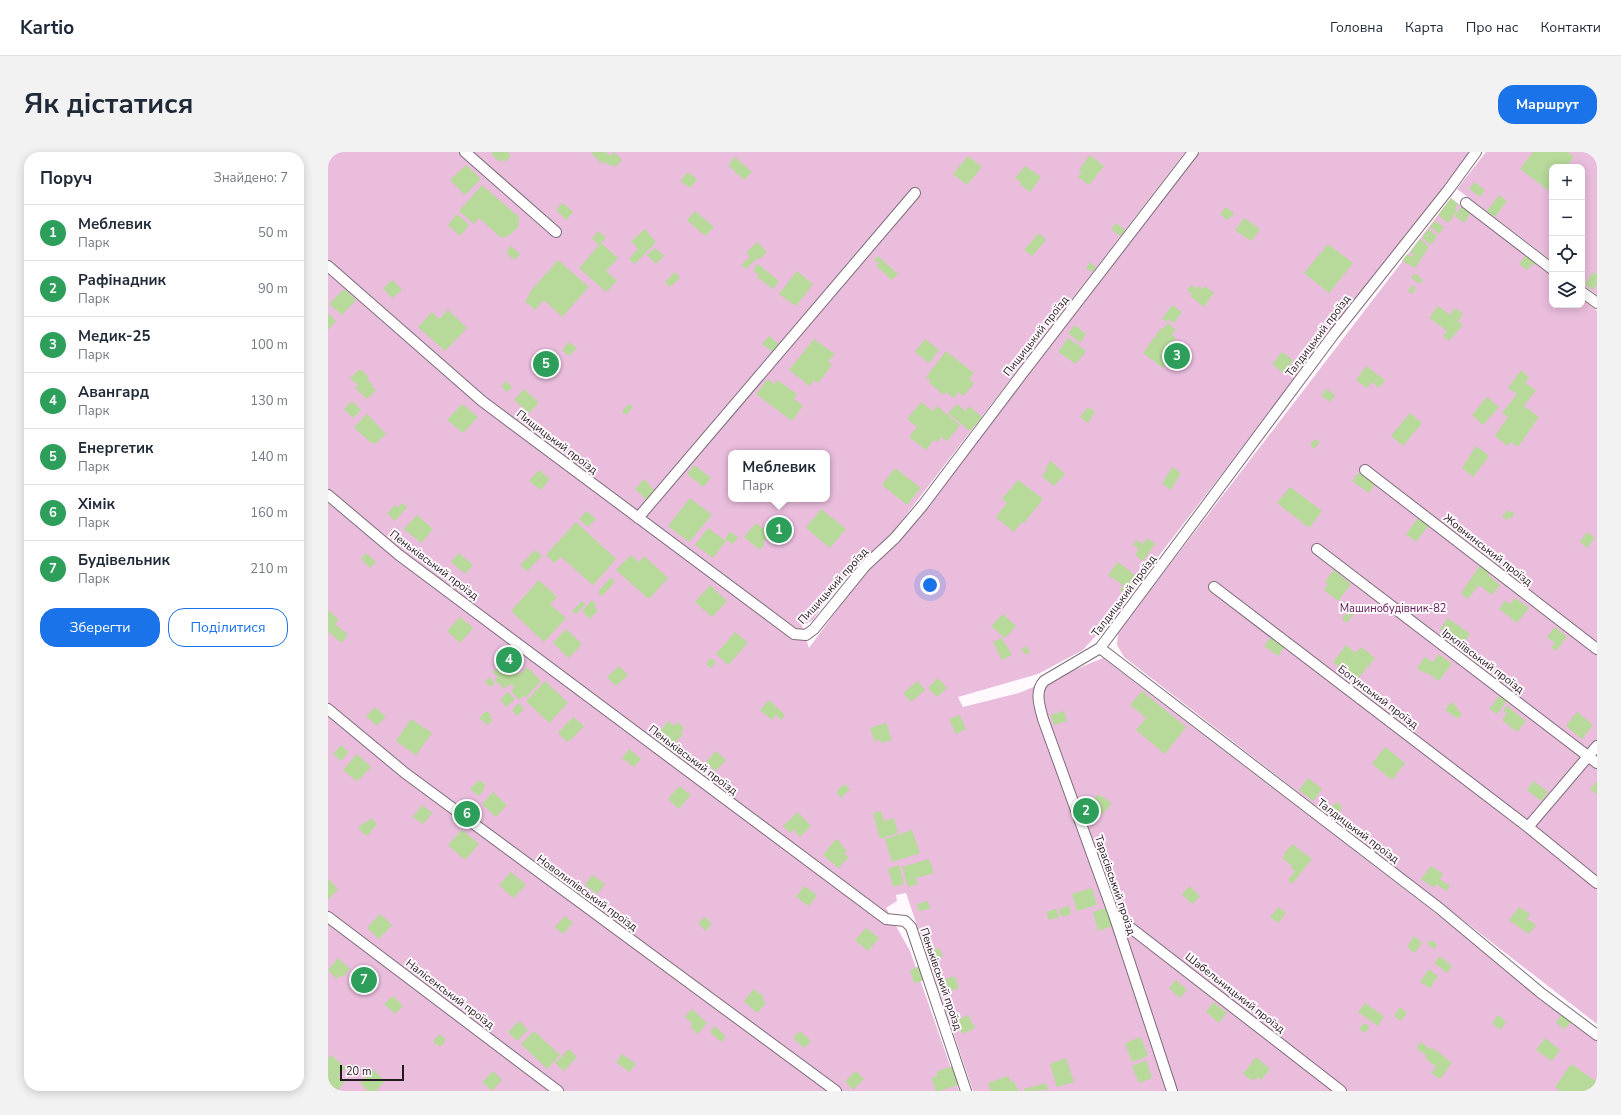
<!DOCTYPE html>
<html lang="uk">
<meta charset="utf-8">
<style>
body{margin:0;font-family:"Nunito Sans",sans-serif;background:#f2f2f3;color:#1f2937}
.controls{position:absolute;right:12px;top:12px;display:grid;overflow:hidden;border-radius:8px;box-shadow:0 2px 10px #0003}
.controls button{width:36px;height:36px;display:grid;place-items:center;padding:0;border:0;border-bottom:1px solid #e0e1e3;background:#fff;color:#1f2937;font:20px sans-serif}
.scale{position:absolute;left:12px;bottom:10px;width:64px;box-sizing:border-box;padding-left:4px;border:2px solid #221c20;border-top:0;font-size:11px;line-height:14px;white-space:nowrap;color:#221c20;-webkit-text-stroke:3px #fff8fd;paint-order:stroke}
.you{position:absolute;left:602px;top:433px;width:14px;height:14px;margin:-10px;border:3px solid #fff;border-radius:50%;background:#1a73e8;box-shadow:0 0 0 6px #1a73e833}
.badge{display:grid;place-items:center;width:26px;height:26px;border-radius:50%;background:#1a73e8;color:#fff;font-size:13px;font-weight:700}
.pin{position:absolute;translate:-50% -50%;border:2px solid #fff;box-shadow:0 1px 4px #0006}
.popup{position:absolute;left:400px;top:298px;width:102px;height:52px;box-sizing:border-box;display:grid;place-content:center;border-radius:8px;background:#fff;filter:drop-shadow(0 1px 3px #0005);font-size:13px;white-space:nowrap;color:#747a83}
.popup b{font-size:15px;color:#1f2937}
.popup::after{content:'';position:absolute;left:50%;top:100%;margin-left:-8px;border:8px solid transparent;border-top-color:#fff}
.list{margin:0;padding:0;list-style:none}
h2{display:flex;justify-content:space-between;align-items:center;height:52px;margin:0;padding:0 16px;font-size:17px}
h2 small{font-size:13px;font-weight:400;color:#747a83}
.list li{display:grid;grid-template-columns:26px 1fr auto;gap:12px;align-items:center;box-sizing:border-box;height:56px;padding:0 16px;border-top:1px solid #e0e1e3}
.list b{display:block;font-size:15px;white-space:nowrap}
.list p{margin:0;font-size:13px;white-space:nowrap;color:#747a83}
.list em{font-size:13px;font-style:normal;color:#747a83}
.actions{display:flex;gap:8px;padding:12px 16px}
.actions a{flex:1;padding:9px 0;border:1px solid #1a73e8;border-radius:16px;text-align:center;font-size:14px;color:#1a73e8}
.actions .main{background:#1a73e8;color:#fff}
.icon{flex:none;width:22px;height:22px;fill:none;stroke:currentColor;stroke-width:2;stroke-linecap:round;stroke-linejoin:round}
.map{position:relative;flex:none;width:1269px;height:939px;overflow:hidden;border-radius:16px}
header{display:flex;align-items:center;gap:24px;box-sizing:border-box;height:56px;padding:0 20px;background:#fff;border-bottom:1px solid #e0e1e3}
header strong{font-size:19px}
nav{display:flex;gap:22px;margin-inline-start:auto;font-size:14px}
.intro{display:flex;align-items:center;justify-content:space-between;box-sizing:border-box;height:96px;padding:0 24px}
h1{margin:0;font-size:28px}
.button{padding:10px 18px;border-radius:16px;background:#1a73e8;color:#fff;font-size:14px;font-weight:700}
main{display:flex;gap:24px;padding:0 24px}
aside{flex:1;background:#fff;border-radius:16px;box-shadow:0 2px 10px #0003}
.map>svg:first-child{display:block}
</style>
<header>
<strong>Kartio</strong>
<nav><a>Головна</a><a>Карта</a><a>Про нас</a><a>Контакти</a></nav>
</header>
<div class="intro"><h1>Як дістатися</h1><a class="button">Маршрут</a></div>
<main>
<aside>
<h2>Поруч<small>Знайдено: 7</small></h2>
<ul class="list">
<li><span class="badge" style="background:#2e9e5b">1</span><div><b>Меблевик</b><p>Парк</p></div><em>50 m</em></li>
<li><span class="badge" style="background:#2e9e5b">2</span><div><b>Рафінадник</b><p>Парк</p></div><em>90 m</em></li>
<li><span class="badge" style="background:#2e9e5b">3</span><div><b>Медик-25</b><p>Парк</p></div><em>100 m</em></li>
<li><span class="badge" style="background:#2e9e5b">4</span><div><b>Авангард</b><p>Парк</p></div><em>130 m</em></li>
<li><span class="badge" style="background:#2e9e5b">5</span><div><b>Енергетик</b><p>Парк</p></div><em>140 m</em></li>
<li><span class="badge" style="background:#2e9e5b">6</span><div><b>Хімік</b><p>Парк</p></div><em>160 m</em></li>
<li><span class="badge" style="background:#2e9e5b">7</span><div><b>Будівельник</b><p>Парк</p></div><em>210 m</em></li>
</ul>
<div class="actions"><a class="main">Зберегти</a><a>Поділитися</a></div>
</aside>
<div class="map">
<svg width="1269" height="939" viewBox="0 0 1269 939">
<rect width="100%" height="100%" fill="#fff8fd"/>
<path fill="#eabddd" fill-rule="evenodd" d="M0 0H857L562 384 510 431 485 468 474 474 481 496 536 421 565 395 872 0H1142L779 471 755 498 710 522 630 545 635 555 691 541 775 506 1269 885V939H645L578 741 568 743 569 749 558 756 582 799 631 939H0ZM403 301H499V347H403Z
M1158 0H1269V143L1254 132V15H1224V109L1129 37Z
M1123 46 1224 124V153H1254V147L1269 159V872L796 505 789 493 790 480Z"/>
<path fill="#b7d99a" d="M165 0H181L180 1 183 4 177 10 174 7 172 10 163 2Z
M264 0H278L282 4 286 0 294 8 287 15 284 12 282 14 277 10 274 12 263 1Z
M1205 0H1240L1246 5 1238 15H1224V33L1220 38 1192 17Z
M762 3 776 14 761 33 750 25 754 21 751 18Z
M640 4 654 15 639 33 625 22Z
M407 5 424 20 416 28 400 13Z
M138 13 153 27 137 43 122 28Z
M697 14 713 25 702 40 692 33 693 31 687 26Z
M360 20 369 27 362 36 352 29Z
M1146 30 1157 38 1152 45 1141 37Z
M154 33 191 65 190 75 182 83 173 86 151 66 146 72 131 59Z
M1171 43 1179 49 1167 65 1159 59Z
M1123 46 1130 52 1127 57 1129 59 1120 71 1110 63Z
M235 51 245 60 238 68 228 58Z
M1134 54 1143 60 1136 71 1127 64Z
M898 55 906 61 900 68 892 62Z
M367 59 386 75 377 84 359 68Z
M129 62 141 73 132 84 120 73Z
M916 66 932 77 923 89 907 78Z
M1107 69 1116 75 1111 82 1102 75Z
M788 71 797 78 792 84 783 77Z
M317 77 328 90 307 112 301 107 310 97 303 89Z
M1100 77 1109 84 1103 93 1094 86Z
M271 79 278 86 273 91 290 106 278 119 289 129 278 140 251 116 271 93 264 86Z
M711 81 718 88 704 104 696 98Z
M1092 87 1101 95 1087 116 1074 109 1079 102 1084 105 1086 103 1082 100Z
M429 90 439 100 430 108 428 107 418 117 413 113 422 105 418 101Z
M1000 92 1025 111 1001 141 976 121Z
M183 94 192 102 186 108 178 100Z
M327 96 336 104 328 112 319 103Z
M1200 100 1211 108 1206 114 1204 112 1199 118 1191 112Z
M550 104 570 122 564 128 548 114 551 111 546 108Z
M230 108 261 135 234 165 216 148 207 158 197 149 202 142 201 141Z
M762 110 768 115 764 120 758 116Z
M430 112 451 129 445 137 429 125 431 123 425 118Z
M469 119 485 132 468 154 451 142Z
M347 120 352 126 342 135 337 130Z
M1265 120 1269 123V132L1265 138 1257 132Z
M1086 121 1095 128 1092 132 1083 126Z
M65 128 74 138 64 146 55 136Z
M863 133 868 137 870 134 875 137 877 134 886 141 876 155 862 144 864 142 859 138Z
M1084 133 1088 136 1084 142 1080 139Z
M16 137 28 148 14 163 1 152Z
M844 153 854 160 846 171 840 167 838 170 834 167Z
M1110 154 1122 163 1127 156 1135 162 1130 169 1135 173 1121 189 1115 184 1119 179 1101 166Z
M120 158 139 176 117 199 90 175 104 160 111 167Z
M0 161 8 169 0 178Z
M840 171 848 178 844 183 848 186 843 192 849 197 835 216 815 201 833 176 835 177Z
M747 173 758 182 752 191 740 181Z
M441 184 451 192 445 200 434 192Z
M740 186 758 199 748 212 730 200Z
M486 187 507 202 500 210 504 213 490 231 486 228 482 234 461 218Z
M597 187 611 198 601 211 587 200Z
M241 190 249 196 241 204 234 198Z
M618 199 646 221 641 227 646 231 636 244 631 240 626 246 618 240 616 243 601 231 603 229 598 225Z
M954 200 965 208 955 221 944 212Z
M1038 214 1057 228 1051 236 1044 230 1039 236 1028 228Z
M32 217 41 225 39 227 45 233 44 235 48 238 39 247 27 236 30 233 22 226Z
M1193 218 1201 225 1197 231 1208 238 1196 254 1211 265 1190 295 1183 290 1180 294 1167 284 1180 265 1174 261 1189 242 1180 236Z
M440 227 446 232 449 228 469 242 466 247 475 254 464 269 428 242Z
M178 229 184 235 179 240 173 234Z
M196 237 211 251 201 261 186 248Z
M998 237 1007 243 1003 250 993 244Z
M1159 245 1171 255 1155 273 1144 263Z
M24 249 33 258 25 266 16 257Z
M593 250 605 259 609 254 632 273 619 289 613 285 609 290 606 288 598 298 581 285 589 275 579 267Z
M134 252 150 265 135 281 119 268Z
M301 252 305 255 298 263 294 259Z
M629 252 637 259 641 254 654 265 642 279 620 261Z
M760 255 767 260 760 271 752 265Z
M1082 261 1094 271 1075 294 1063 284Z
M39 262 58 282 47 292 44 290 43 291 26 275Z
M987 287 992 290 986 297 982 293Z
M1148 294 1161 304 1145 325 1134 316Z
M723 309 737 322 726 334 714 324 719 318 717 316Z
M366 313 383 326 375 335 359 322Z
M844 315 853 321 843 338 834 332Z
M567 316 593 336 579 353 554 333Z
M211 318 222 327 213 338 201 329Z
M1032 319 1048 331 1041 341 1024 329Z
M316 327 327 339 319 348 307 337Z
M690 328 715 347 696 371 694 370 686 380 668 365 679 351 674 347Z
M962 335 994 359 981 376 949 351Z
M362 346 384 363 361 390 340 374Z
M74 351 79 355 67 369 59 361 67 353 70 356Z
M493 357 518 377 502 396 478 376Z
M1180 358 1187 362 1183 367 1181 365 1178 368 1174 365Z
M259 359 268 367 260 375 251 367Z
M89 363 105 377 93 391 76 377Z
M1091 365 1101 373 1088 390 1078 382Z
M248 370 288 407 265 433 233 405 227 411 218 403Z
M428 371 442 382 435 391 436 393 432 398 416 385Z
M380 376 398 389 385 406 367 393Z
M402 380 410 385 405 392 397 387Z
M1259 380 1267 386 1259 396 1252 390Z
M819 386 827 392 815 409 807 403 811 397 805 393 809 388 815 392Z
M207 398 214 404 199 419 192 413Z
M38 401 48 410 42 416 33 407Z
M131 401 145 413 137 422 123 410Z
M303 403 311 410 316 404 340 426 321 447 288 418Z
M790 410 812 427 799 443 792 438 795 433 780 423Z
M1153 412 1163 420 1160 423 1172 433 1164 443 1151 433 1140 447 1133 441Z
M1006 418 1023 432 1010 449 996 438 1000 432 997 429Z
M283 425 287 430 274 444 270 440Z
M211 428 229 445 222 452 238 466 216 490 183 459Z
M382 433 399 449 384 465 367 450Z
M1187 446 1201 456 1189 471 1171 457 1177 449 1182 452Z
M264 448 268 452 266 455 270 458 262 467 254 459Z
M254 449 257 452 248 462 244 459Z
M1022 457 1027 460 1019 471 1014 467Z
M0 458 11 468 7 472 20 483 13 491 1 480 0 481Z
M675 462 688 474 677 486 663 474Z
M132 465 145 476 132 491 119 479Z
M1120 466 1142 482 1133 494 1112 477Z
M1227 475 1239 485 1228 499 1223 495 1227 491 1219 485Z
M238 477 254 492 241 506 225 491Z
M407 480 420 491 400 513 388 502Z
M944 484 957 494 950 504 936 494Z
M673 486 679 494 684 503 674 508 665 490Z
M1018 493 1028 501 1033 495 1047 506 1028 529 1005 510Z
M697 494 702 499 699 503 693 498Z
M1111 502 1124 512 1111 529 1098 520 1097 522 1089 516 1097 505 1105 510Z
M383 506 388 510 383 516 378 512Z
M177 508 192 522 199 515 213 529 197 546 195 544 191 548 183 539 186 536 183 532 180 535 179 533 176 537 167 528 170 525 165 520Z
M291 514 300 523 288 534 279 525Z
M161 525 167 531 163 535 157 530Z
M610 526 619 536 609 545 600 536Z
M217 529 240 551 221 571 198 549Z
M590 529 597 538 583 550 575 541Z
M814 539 858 575 837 602 808 578 818 566 802 553Z
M180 540 187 547 179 555 172 548Z
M1171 544 1179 549 1169 562 1161 557Z
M441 548 457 563 453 568 448 563 444 568 432 558Z
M1123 550 1130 556 1129 558 1134 561 1130 567 1117 558Z
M191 551 196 557 189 564 184 558Z
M1179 554 1198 569 1189 580 1174 568 1179 562 1175 559Z
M47 555 58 565 49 574 38 564Z
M158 559 164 563 162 566 165 568 160 573 151 566Z
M736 559 739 569 726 573 722 563Z
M1249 560 1265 573 1254 587 1238 574Z
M632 563 638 577 628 582 621 567Z
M245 565 256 574 243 588 242 587 239 590 230 581Z
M83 567 104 581 88 603 68 589Z
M341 569 346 574 350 570 356 576 353 580 355 582 344 594 330 581Z
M558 571 564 588 553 591 552 587 547 590 542 576Z
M13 593 21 600 13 609 5 602Z
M1057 595 1077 611 1064 628 1044 612Z
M301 597 313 607 306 615 294 606Z
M388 599 398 608 388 619 378 610Z
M29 602 43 615 32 627 31 626 28 629 15 618Z
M980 626 994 637 985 649 971 638Z
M151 628 158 633 155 637 156 638 151 644 142 637Z
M1206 629 1220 640 1213 649 1199 638Z
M1269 629V643L1262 637Z
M516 632 522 637 513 646 508 640Z
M351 634 363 643 351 657 340 647Z
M165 640 179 653 168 665 154 652Z
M770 642 784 651 775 662 766 655 768 653 764 650Z
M1008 650 1014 654 1012 657 1014 658 1008 665 1004 662 1006 660 1002 657Z
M94 653 104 661 95 672 85 665Z
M553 659 556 669 566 666 570 681 552 687 545 661Z
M470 660 483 674 472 685 465 677 462 681 455 674Z
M43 666 49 672 39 684 30 676 37 669 39 671Z
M134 678 151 692 137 708 120 693Z
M584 678 592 701 564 710 557 687Z
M508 687 515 693 514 695 519 698 516 701 521 705 510 716 495 703Z
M964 692 984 707 964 732 960 728 967 719 963 716 964 714 954 706 957 703 956 702Z
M601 707 606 721 588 726 590 732 580 735 574 715Z
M571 713 576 732 565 735 560 717Z
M1103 714 1115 722 1112 727 1122 734 1118 739 1108 732 1106 736 1093 727Z
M183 720 198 733 185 746 171 733Z
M264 723 277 732 269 742 257 733Z
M0 727 10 737 0 748Z
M476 734 489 743 481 754 468 745Z
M861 734 872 744 865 752 854 743Z
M764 736 769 753 749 759 744 742Z
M600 749 602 757 591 759 589 752Z
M741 754 743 762 733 765 731 757Z
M951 755 958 761 950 771 942 765Z
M1191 755 1202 762 1199 767 1208 773 1201 782 1181 768Z
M778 756 784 774 770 779 765 760Z
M728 757 731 765 721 768 718 760Z
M52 762 64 773 51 787 39 776Z
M237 764 245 771 235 782 227 775Z
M377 765 384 772 377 779 370 771Z
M538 776 551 786 540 799 527 788Z
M1086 784 1094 791 1087 801 1079 795Z
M1103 788 1109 793 1106 797 1099 792Z
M611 796 615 804 607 808 603 800Z
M1112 804 1124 814 1119 821 1106 811Z
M10 806 22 817 15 825 13 823 9 827 0 818Z
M591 814 596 828 586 831 582 818Z
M1101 817 1110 824 1102 836 1092 830Z
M624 825H627L631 836 620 840 615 828Z
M848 828 859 838 852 846 841 836Z
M426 837 436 845 434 848 438 851 429 861 416 849Z
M65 844 75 854 67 862 56 852Z
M885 850 899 861 891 871 878 860Z
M1037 851 1056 864 1050 874 1030 860Z
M1072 855 1079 861 1073 869 1066 864Z
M364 857 379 871 370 882 362 875 365 872 357 865Z
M1235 860 1245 867 1237 877 1228 871Z
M641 863 644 872H646L647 875H646V877L634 882 629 868Z
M1170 863 1178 869 1173 878 1164 872Z
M191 869 200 878 189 889 180 880Z
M1036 871 1042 875 1037 881 1031 877Z
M387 874 398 885 393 890 382 880Z
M206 879 232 903 219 917 193 892Z
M472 879 483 889 476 896 465 886Z
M111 882 118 887 112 895 105 890Z
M813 885 820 904 804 910 797 891Z
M1217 886 1232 898 1224 909 1208 898Z
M1093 890 1103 898 1105 896 1124 911 1112 927 1103 921 1108 915 1097 906 1099 904 1088 896Z
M241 897 249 905 236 919 227 911Z
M294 902 308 912 301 920 288 910Z
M3 903 18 916 10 924 17 930 9 939H0V907Z
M928 905 942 917 933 928 929 925 925 929 915 922Z
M738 906 746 930 729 935 722 912Z
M818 908 824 926 811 931 804 914Z
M1243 912 1269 930V935L1266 939H1233L1227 935Z
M625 914 632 932 612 939H608L603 926 610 924 608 920Z
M45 917 57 929 48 939H38L39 938 32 931Z
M165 919 174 928 164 939 154 930Z
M528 919 536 927 525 938 517 929Z
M680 924 683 930 686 929 690 939H663L660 931Z
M718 931 720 938 696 939V937Z"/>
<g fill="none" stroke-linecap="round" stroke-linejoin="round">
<defs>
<path id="service" d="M137 0 228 80
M1148 0 1121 37 1006 182 772 496 1111 756 1213 841 1269 883
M1138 51 1224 117
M0 114 154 249 466 482 478 483 486 477 537 414 567 386 595 353 694 222 865 0
M1254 140 1269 151
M1037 318 1269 497
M0 343 71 403 558 767 577 769 583 775 638 939
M310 366 587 41
M989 397 1269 611
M886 435 1200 675 1269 731
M772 496 716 529C706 540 712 555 715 567L786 763 844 939
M0 557 77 621 508 939
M1200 675 1269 594
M786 763 1013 939
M0 765 230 939"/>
</defs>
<use href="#service" stroke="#7c6e78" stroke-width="12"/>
<use href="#service" stroke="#fff" stroke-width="10"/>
</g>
<g text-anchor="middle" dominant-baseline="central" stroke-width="4" stroke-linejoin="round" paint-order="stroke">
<g font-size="11" fill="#221c20" stroke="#fff8fd">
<text transform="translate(708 184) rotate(-52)">Пищицький проїзд</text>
<text transform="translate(990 184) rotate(-53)">Талдицький проїзд</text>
<text transform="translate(229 290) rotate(37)">Пищицький проїзд</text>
<text transform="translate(1160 398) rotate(38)">Жовнинський проїзд</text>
<text transform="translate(106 413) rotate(37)">Пеньківський проїзд</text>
<text transform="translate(505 434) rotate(-48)">Пищицький проїзд</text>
<text transform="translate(796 444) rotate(-53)">Талдицький проїзд</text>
<text transform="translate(1155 509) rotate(37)">Іркліївський проїзд</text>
<text transform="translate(1050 545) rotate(37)">Богунський проїзд</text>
<text transform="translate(365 608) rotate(37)">Пеньківський проїзд</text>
<text transform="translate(1030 679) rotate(37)">Талдицький проїзд</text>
<text transform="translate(787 733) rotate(71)">Тарасівський проїзд</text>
<text transform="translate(259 741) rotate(36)">Новолипівський проїзд</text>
<text transform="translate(613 827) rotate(71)">Пеньківський проїзд</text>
<text transform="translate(907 841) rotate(38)">Шабельницький проїзд</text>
<text transform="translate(122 842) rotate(37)">Налісенський проїзд</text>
</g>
<g font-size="11" fill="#5e1851" stroke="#fff8fd">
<text x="1065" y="456">Машинобудівник-82</text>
</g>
</g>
</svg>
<div class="controls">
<button>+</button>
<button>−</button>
<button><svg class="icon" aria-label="locate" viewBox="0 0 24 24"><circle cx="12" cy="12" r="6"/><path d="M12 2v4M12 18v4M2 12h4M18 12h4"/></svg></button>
<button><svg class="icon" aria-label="layers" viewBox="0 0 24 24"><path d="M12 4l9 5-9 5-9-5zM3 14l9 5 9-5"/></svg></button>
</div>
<div class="scale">20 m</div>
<div class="you"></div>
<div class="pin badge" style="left:451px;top:378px;background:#2e9e5b">1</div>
<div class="popup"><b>Меблевик</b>Парк</div>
<div class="pin badge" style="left:758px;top:659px;background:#2e9e5b">2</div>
<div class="pin badge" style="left:849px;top:204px;background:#2e9e5b">3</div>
<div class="pin badge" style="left:181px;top:508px;background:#2e9e5b">4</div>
<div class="pin badge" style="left:218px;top:212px;background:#2e9e5b">5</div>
<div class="pin badge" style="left:139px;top:662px;background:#2e9e5b">6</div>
<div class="pin badge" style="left:36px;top:828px;background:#2e9e5b">7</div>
</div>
</main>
